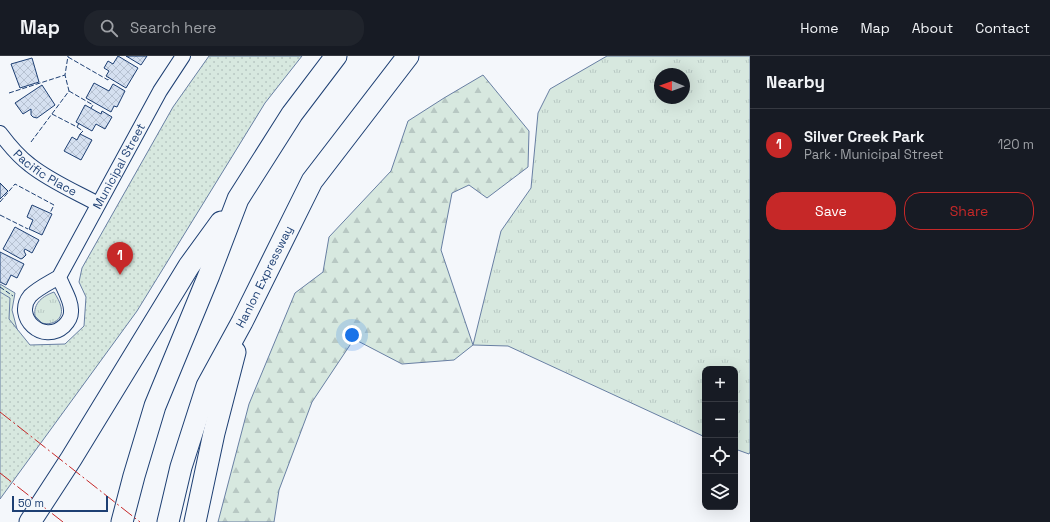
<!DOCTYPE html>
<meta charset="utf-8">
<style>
body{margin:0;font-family:"Space Grotesk",sans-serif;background:#20242c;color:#f1f3f6}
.controls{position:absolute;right:12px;bottom:12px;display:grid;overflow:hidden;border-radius:8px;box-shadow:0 4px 16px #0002}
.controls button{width:36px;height:36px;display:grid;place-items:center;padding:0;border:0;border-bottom:1px solid #363941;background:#171b24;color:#f1f3f6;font:20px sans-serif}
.compass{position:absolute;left:654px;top:12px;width:36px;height:36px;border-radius:50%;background:#171b24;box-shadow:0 4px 16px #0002;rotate:271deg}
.scale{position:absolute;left:12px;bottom:10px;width:96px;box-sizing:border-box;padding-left:4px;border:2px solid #1d3f73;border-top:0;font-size:11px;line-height:14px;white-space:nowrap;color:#1d3f73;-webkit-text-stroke:3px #f4f7fb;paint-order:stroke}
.you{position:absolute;left:352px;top:279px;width:14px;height:14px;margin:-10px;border:3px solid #fff;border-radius:50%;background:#1a73e8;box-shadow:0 0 0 6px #1a73e833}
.badge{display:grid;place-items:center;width:26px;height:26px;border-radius:50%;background:#c62828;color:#fff;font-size:13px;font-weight:700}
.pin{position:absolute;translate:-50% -33px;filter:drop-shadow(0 1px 2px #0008)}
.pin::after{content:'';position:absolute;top:21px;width:14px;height:12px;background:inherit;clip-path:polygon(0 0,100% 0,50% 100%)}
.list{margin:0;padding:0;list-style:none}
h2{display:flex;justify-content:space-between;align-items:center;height:52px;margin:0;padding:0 16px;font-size:17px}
h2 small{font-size:13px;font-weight:400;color:#9ea1a6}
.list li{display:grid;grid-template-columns:26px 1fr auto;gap:12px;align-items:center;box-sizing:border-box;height:72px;padding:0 16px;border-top:1px solid #363941}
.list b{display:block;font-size:15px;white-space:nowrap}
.list p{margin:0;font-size:13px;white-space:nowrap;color:#9ea1a6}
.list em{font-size:13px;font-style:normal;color:#9ea1a6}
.actions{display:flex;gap:8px;padding:12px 16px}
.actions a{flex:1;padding:9px 0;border:1px solid #c62828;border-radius:16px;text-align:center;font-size:14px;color:#c62828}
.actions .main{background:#c62828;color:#fff}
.icon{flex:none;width:22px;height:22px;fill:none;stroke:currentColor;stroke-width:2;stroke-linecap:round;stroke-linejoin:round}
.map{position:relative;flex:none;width:750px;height:466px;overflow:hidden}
header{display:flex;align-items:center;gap:24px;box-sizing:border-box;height:56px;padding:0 20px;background:#171b24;border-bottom:1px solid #363941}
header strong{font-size:19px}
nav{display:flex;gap:22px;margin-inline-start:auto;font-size:14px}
.search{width:280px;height:36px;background:#20242c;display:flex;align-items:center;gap:10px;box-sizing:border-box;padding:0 14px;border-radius:16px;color:#9ea1a6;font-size:15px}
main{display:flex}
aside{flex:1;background:#171b24}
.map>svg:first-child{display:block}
</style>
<header>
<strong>Map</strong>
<div class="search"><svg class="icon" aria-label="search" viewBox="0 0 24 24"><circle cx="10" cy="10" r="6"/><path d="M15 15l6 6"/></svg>Search here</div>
<nav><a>Home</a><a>Map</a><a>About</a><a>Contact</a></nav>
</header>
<main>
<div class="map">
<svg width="750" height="466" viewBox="0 0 750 466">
<defs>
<pattern id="grass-tufts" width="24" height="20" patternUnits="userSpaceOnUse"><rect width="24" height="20" fill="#d7e8df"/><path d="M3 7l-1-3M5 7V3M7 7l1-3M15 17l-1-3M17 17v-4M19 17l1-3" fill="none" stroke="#b8c8c3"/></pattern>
<pattern id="forest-firs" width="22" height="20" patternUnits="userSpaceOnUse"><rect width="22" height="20" fill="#d7e8df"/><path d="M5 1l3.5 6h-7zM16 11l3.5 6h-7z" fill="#b8c8c3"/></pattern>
<pattern id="park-dots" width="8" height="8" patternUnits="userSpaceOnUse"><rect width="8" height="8" fill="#d7e8df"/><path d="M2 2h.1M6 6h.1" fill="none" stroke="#b8c8c3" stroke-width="1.8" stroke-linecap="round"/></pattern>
<pattern id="building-cross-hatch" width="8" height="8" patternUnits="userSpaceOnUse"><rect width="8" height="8" fill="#d5e0f0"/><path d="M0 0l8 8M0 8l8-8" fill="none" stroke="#b6c1d1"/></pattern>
</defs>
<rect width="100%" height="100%" fill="#f4f7fb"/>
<path fill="url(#grass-tufts)" stroke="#687fa3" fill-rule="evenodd" d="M607 0H750V396L749 398 735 393V313H705V381L508 290 473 289 501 175 531 132 538 57 550 33ZM660 18H684V42H660Z
M0 228 15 237 12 254 17 273 0 288Z
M54 236C57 241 60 246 61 251 64 263 53 270 42 267L35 260C33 247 43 240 54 236Z"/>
<path fill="url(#forest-firs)" stroke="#687fa3" d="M483 19 529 75 528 111 487 142 469 129 452 137 441 194 473 289 454 304 402 308 354 283 312 346 279 434 274 466H218L249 348 295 237 323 216 329 181 391 115 408 65 444 42Z"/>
<path fill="url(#park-dots)" stroke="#687fa3" d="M209 0H302L265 47 137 255 0 443V236L10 242 9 263 30 289 65 288 84 270 86 241 79 226 82 212 173 51Z"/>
<path fill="url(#building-cross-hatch)" stroke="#1d3f73" d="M118 0 138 12 126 32 106 20 109 15 104 12 108 5 113 8Z
M126 0H147L141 9Z
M32 2 39 26 20 32 11 8Z
M94 27 109 35 113 28 125 35 117 51 114 50 111 56 86 42Z
M42 29 55 49 37 62 33 61 31 59V53L23 58 15 47Z
M85 49 101 58 102 55 112 61 105 73 96 68 92 75 76 66Z
M80 78 92 84 81 104 64 95 72 81 77 84Z
M0 127 8 135 0 143Z
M32 149 52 158 42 179 29 173 33 164 27 161Z
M15 171 39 184 32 197 25 193 24 195 26 199 23 202 21 203 3 193Z
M0 196 24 208 17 222 11 219 6 229 0 226Z"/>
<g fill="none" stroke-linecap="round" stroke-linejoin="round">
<defs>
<g id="minor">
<path id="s1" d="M0 77C9 89 18 100 30 109 50 125 76 136 98 148"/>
<path id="s2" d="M59 221C63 232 72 245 71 256 71 262 68 266 64 270 43 289 13 261 30 240 38 232 49 227 59 221L160 35 183 0"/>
</g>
<g id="highway">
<path d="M30 466 71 403 189 210 221 166"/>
<path d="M122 466 134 420 155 350 209 219 238 143 292 58 336 0"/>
<path id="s3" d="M168 466 181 411 207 330 242 266 312 125 408 0"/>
<path d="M195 466 214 377 235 296"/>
</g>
</defs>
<use href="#minor" stroke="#1d3f73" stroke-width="16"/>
<use href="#highway" stroke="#1d3f73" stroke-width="23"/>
<use href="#minor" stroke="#f4f7fb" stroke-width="14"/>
<use href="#highway" stroke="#f4f7fb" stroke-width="21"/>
<path stroke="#1d3f73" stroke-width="1" stroke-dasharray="5 2" stroke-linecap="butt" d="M68 1 108 24 109 22
M69 35 93 49 91 52
M9 37 65 19 68 0
M52 58 77 71 79 67
M77 71 83 75 80 78
M31 86 69 35 65 19
M0 146 15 128 54 149 50 157
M0 159 28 173
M0 231 13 240"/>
<path stroke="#c62828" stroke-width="1" stroke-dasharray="14 3 2 3" stroke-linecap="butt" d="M0 356 140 466
M0 417 63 466"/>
</g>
<g text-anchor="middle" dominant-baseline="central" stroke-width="3" stroke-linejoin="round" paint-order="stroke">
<g font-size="12" fill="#1d3f73" stroke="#f4f7fb">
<text stroke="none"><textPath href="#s2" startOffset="282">Municipal Street</textPath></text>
<text stroke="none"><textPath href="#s1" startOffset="61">Pacific Place</textPath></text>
<text stroke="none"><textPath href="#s3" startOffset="265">Hanlon Expressway</textPath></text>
</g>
</g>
</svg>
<div class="controls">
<button>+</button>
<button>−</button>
<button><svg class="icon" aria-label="locate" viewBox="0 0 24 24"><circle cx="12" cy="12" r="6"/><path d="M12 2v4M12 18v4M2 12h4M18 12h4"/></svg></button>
<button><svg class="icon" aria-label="layers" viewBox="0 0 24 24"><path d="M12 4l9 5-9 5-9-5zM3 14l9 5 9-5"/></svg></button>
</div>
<svg class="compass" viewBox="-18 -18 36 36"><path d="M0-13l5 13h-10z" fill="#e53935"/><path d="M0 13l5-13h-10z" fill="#9ea1a6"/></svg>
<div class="scale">50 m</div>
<div class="you"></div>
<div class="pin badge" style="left:120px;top:219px">1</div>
</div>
<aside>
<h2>Nearby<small></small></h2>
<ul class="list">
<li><span class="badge">1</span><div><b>Silver Creek Park</b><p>Park · Municipal Street</p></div><em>120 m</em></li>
</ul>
<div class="actions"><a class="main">Save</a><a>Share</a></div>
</aside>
</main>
